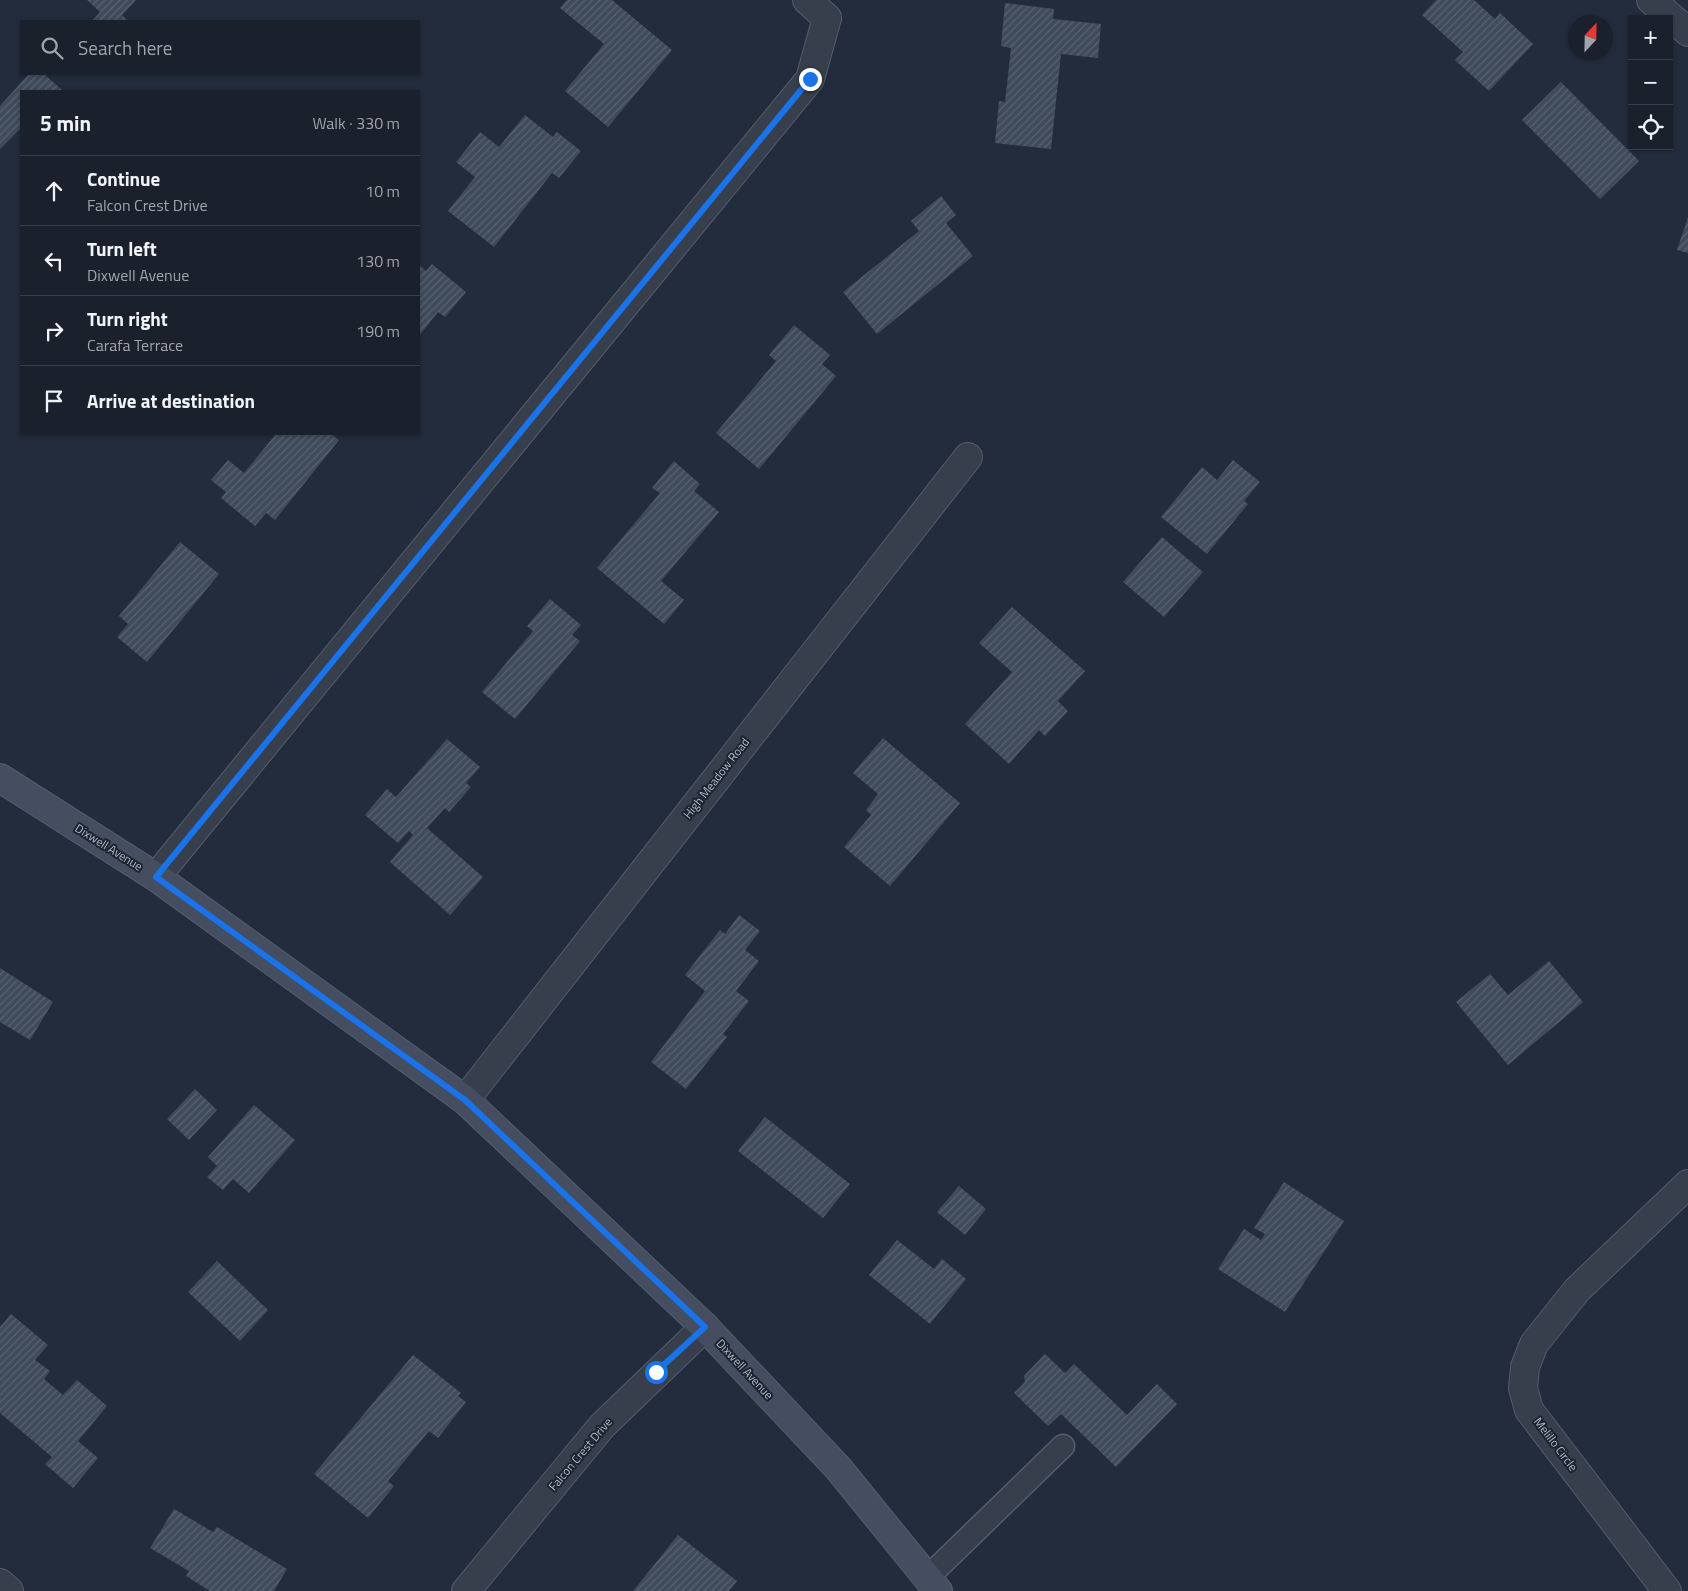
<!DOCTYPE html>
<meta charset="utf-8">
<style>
body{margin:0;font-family:"Titillium Web",sans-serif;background:#232935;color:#f1f3f6}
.controls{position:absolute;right:15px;top:15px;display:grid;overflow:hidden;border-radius:0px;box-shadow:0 1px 4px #0004}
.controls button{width:45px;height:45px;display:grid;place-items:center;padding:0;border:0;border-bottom:1px solid #383e49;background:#1a212d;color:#f1f3f6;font:25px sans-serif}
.compass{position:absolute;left:1568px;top:15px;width:45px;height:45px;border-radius:50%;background:#1a212d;box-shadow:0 1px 4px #0004;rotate:22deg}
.stop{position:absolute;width:15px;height:15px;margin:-11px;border:4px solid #1a73e8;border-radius:50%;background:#fff}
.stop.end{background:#1a73e8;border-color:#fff;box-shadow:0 1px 5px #0008}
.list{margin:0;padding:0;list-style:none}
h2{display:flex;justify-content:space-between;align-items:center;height:65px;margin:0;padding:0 20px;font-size:21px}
h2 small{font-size:16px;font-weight:400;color:#9fa3aa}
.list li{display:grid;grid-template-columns:32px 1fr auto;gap:15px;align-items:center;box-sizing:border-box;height:70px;padding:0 20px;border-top:1px solid #383e49}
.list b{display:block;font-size:19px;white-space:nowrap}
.list p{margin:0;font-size:16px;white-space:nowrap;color:#9fa3aa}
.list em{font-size:16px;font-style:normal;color:#9fa3aa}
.icon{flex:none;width:28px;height:28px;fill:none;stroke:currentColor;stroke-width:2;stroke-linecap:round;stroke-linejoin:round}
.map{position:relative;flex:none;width:1688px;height:1591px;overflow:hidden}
.search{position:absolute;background:#1a212d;box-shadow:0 1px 4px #0004;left:20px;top:20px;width:400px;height:55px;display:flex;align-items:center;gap:12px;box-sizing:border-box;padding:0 18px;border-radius:0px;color:#9fa3aa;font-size:19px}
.panel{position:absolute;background:#1a212d;box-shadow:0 1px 4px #0004;left:20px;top:90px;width:400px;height:345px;border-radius:0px}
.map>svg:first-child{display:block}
</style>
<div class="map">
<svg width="1688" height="1591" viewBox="0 0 1688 1591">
<defs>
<pattern id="building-hatch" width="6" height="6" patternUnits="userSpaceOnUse" patternTransform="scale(1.25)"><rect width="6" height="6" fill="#3f4a5b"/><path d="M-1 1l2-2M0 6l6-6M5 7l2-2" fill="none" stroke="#586271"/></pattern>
</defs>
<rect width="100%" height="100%" fill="#232c3c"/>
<path fill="url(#building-hatch)" d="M87 0H136L122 15 128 21H92L100 12Z
M567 0H612L672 50 608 127 565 91 604 44 560 8Z
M1436 0H1474L1495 19 1500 13 1533 44 1489 91 1455 60 1463 52 1422 15Z
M1005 3 1054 9 1053 19 1101 24 1098 58 1061 54 1051 149 995 143 999 101 1005 102 1011 48 1001 46Z
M29 74H44L63 91H21V128L0 149V106Z
M1561 82 1639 161 1600 199 1522 120Z
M525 115 553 137 557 132 581 151 559 178 552 173 494 247 448 211 475 177 456 162 480 132 499 147Z
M941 196 956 215 946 223 973 256 877 334 843 292 919 231 911 221Z
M1688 217V253L1677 250Z
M432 264 466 292 445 317 438 312 419 336V265L426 271Z
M794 325 830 355 822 364 836 376 759 469 716 433 776 361 769 355Z
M276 434H331L339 440 275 520 266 513 255 526 221 498 226 492 211 480 228 460 244 473Z
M1233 460 1260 482 1244 501 1248 504 1207 554 1161 517 1202 467 1217 480Z
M674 461 700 484 694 491 719 512 661 581 684 600 664 624 597 568 660 493 652 488Z
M1162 537 1203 572 1164 617 1123 582Z
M180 542 219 574 147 662 117 637 128 624 119 616Z
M550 599 581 625 572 635 580 641 515 719 482 692 533 631 527 626Z
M1012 607 1085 671 1058 701 1068 711 1045 736 1039 730 1009 764 965 724 1012 672 979 643Z
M883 738 960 803 890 886 844 847 871 815 866 810 878 794 853 773Z
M447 739 480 767 466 783 471 787 449 812 445 808 427 828 483 877 450 915 390 862 413 835 409 831 398 843 365 815 387 789 396 797Z
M739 915 760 931 745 950 759 961 736 991 749 1001 723 1034 727 1037 686 1089 651 1062 705 991 685 975 720 930 725 934Z
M1549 961 1583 1002 1508 1065 1456 1002 1490 974 1508 995Z
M0 968 53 1002 30 1040 0 1022Z
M195 1089 217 1110 189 1140 167 1119Z
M254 1105 295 1140 249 1193 233 1179 223 1190 207 1177 217 1166 208 1157Z
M765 1117 850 1184 823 1218 738 1151Z
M1284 1182 1344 1221 1285 1312 1218 1269 1244 1229 1261 1240 1265 1234 1254 1228Z
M959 1186 986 1209 965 1235 937 1212Z
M897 1240 934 1269 942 1259 966 1279 930 1324 869 1275Z
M217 1261 268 1310 240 1341 188 1292Z
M11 1314 48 1345 35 1360 50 1371 44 1379 63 1395 77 1380 107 1406 78 1441 98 1458 73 1488 45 1464 52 1457 0 1413V1327Z
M1045 1354 1065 1373 1074 1364 1127 1415 1157 1384 1177 1404 1116 1467 1061 1414 1048 1426 1014 1393 1025 1382 1024 1376Z
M413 1355 461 1393 458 1396 466 1402 438 1438 429 1431 388 1481 394 1486 368 1518 314 1474Z
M174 1509 213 1532 217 1527 287 1569 274 1591H210L186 1576 189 1571 150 1548Z
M678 1535 737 1581 729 1591H633Z"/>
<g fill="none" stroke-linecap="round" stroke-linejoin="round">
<defs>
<path id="service" d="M927 1578 1063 1446"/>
<path id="minor" d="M1651 0 1688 32
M156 877 810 79 827 18 807 0
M465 1100 968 457
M0 1583 9 1591
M466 1591 602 1426 705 1327
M1667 1591 1529 1410 1523 1388 1525 1367 1534 1344 1577 1290 1688 1184"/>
<path id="secondary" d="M0 778 156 877 465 1100 705 1327 838 1468 938 1591"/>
</defs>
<use href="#service" stroke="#555c6b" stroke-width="25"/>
<use href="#minor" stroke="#555c6b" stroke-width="30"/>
<use href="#secondary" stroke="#555c6b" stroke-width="30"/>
<use href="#service" stroke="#373f4d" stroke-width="22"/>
<use href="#minor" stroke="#373f4d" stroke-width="28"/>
<use href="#secondary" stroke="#454d60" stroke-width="28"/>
</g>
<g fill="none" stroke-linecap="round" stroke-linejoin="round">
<path stroke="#1a73e8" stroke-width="6" d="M656 1372 705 1327 465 1100 156 877 810 79"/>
</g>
<g text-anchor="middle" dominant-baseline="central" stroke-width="4" stroke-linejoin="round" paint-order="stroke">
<g font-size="12" fill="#b3b9c8" stroke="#1c2431">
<text transform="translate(716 778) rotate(-52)">High Meadow Road</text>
<text transform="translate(109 847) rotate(32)">Dixwell Avenue</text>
<text transform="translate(745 1369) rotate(47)">Dixwell Avenue</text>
<text transform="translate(1556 1444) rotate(53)">Melillo Circle</text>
<text transform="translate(580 1454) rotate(-50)">Falcon Crest Drive</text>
</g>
</g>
</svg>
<div class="controls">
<button>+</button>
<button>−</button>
<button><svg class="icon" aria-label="locate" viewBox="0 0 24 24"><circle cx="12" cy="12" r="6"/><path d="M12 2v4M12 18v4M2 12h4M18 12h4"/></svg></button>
</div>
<svg class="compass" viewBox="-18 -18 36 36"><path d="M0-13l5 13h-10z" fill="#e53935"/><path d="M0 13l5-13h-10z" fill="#9fa3aa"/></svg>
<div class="stop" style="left:656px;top:1372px"></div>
<div class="stop end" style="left:810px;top:79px"></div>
<div class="search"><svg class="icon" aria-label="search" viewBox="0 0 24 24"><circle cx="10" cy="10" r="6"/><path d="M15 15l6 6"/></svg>Search here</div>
<section class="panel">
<h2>5 min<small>Walk · 330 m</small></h2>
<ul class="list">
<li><svg class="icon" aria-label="ahead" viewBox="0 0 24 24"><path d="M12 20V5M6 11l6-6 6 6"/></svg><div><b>Continue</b><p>Falcon Crest Drive</p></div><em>10 m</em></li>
<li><svg class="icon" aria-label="left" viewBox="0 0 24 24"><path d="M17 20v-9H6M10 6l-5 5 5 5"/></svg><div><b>Turn left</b><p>Dixwell Avenue</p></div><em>130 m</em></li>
<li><svg class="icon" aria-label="right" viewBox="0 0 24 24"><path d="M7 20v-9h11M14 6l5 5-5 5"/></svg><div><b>Turn right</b><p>Carafa Terrace</p></div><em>190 m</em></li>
<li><svg class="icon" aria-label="arrive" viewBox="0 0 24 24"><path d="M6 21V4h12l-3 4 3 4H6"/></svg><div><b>Arrive at destination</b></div></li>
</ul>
</section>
</div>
